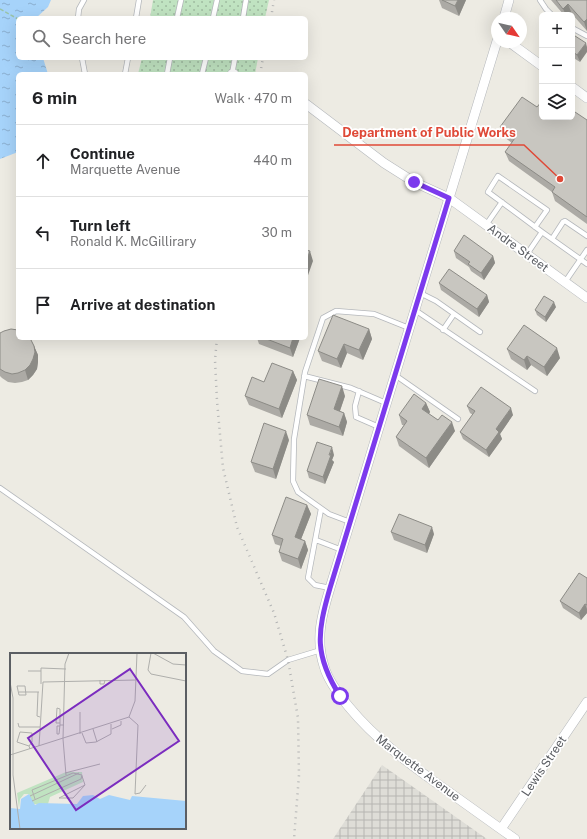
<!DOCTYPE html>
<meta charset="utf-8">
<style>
body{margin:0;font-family:"Public Sans",sans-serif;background:#f2f2f2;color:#202124}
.controls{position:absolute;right:12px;top:12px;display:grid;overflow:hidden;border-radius:6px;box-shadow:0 4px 16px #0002}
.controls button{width:36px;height:36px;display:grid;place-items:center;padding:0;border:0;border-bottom:1px solid #e0e0e0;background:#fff;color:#202124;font:20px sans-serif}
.compass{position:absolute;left:491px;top:12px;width:36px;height:36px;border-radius:50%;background:#fff;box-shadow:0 4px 16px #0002;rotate:124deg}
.stop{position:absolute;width:12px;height:12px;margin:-9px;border:3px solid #7c3aed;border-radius:50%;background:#fff}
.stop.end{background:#7c3aed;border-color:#fff;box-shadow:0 1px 4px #0008}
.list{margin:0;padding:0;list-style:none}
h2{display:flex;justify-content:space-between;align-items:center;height:52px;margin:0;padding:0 16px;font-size:17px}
h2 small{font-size:13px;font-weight:400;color:#757577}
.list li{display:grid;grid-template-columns:26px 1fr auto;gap:12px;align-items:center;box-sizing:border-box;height:72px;padding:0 16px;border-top:1px solid #e0e0e0}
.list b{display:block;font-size:15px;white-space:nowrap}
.list p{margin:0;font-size:13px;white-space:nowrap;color:#757577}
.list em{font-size:13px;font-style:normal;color:#757577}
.icon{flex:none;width:22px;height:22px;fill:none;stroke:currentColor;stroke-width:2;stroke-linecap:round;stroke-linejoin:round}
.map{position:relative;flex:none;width:587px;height:839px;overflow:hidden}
.search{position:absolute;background:#fff;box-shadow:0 4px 16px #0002;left:16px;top:16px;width:292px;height:44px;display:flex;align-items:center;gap:10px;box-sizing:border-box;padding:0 14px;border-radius:6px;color:#757577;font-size:15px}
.panel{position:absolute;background:#fff;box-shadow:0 4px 16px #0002;left:16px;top:72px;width:292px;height:268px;border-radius:6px}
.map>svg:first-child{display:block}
</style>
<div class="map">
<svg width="587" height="839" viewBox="0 0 587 839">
<defs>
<pattern id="industrial-grid" width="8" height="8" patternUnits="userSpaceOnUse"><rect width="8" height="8" fill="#deddd7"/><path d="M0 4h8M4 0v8" fill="none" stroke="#b7b6b2"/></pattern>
<pattern id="park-dots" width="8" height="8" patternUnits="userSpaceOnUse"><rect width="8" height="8" fill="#c0e3c1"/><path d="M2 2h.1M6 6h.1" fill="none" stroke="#9fbba0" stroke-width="1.8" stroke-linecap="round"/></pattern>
<pattern id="water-ripples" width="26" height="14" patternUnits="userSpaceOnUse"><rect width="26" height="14" fill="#a6d3fa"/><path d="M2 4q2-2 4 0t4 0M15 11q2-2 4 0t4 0" fill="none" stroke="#8aaece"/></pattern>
</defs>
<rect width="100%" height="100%" fill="#edebe3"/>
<path fill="url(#industrial-grid)" d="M382 765 487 839H333Z"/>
<path fill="url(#park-dots)" d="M153 0H269L265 18H150Z
M142 58H258L255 74H138Z"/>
<path fill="url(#water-ripples)" d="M0 0H51L48 7 36 18H18V58H43L48 74H18V152L0 159Z"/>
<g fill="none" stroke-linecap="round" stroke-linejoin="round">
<defs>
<path id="lane" d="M540 0 546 9 552 15
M78 18 79 9 84 0
M136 18 139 0
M177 18 181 0
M213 18 217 0
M243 18 246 0
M572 28 587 36
M82 58 85 74
M125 74 128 58
M167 74 170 58
M202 74 206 58
M232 74 235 58
M486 225 502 202
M535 227 547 210 498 176 488 192 542 232
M552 239 563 222 565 221 587 236
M527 254 542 232 587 264
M565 282 587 250
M420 293 436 301 480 332
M415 310 535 391
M443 330 454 314
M395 375 458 419
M304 376 351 388 386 403
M359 391 355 406 356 417 379 427
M0 488 184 617 214 651 242 671 268 674 288 660 321 650
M321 509 308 578 315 585 330 588
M350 522 329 514 298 492 293 481 294 439 305 372 323 318 336 311 374 314 409 328
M316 540 342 550"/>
<path id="street" d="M504 18 509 0
M497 41 330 588C322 614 315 639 324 666 328 681 339 695 349 707 376 740 411 765 446 790 469 806 492 823 515 839
M509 42 542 66
M232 74H234
M572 87 587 98
M306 104 384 163 414 182 449 198 587 298
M501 829 587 702"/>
</defs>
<use href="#lane" stroke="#b5b8bc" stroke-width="6"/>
<use href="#street" stroke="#b5b8bc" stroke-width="10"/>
<path stroke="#9ac3a7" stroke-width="1.5" stroke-dasharray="4 2" stroke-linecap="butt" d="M0 9 18 19"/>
<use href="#lane" stroke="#fff" stroke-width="4.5"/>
<use href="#street" stroke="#fff" stroke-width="9"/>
<path stroke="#b3b4b4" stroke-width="2.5" stroke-dasharray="1 5" stroke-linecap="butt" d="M271 18 274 0
M260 74 263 58
M217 338 215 360 217 401 223 468 237 527 274 613 288 660 298 718 299 775 294 839"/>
</g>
<path fill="#acaaa5" d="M439 0H466L459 16 442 8Z
M551 0H587V31L572 14 571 15H564Z
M572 34 580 62 572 57Z
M537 107 587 120V224L555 201 552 192 509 161 505 152 512 143 504 137 500 127Z
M454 251 493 256 495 263 484 280 471 271 469 267 456 258Z
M439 283 487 295 489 302 479 317 441 290Z
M556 307 546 322 537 315 535 310Z
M369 329 372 339 363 360 347 353 341 368 322 361 318 351Z
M0 333 34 346 38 355V362L37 369 33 375 28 380 22 382 15 383 8 382 2 378 0 376Z
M257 338H300L293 357 259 344Z
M507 349 560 358 547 376 531 365 527 370 511 359Z
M293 371 297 380 282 418 249 405 245 396 264 382Z
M345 396 340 411 344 413 347 422 343 436 310 425 307 415Z
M426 403 430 412 429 414 455 431 429 468 399 446 396 437 404 425H402L399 415Z
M467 406 513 415 500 434 502 439 489 457 463 439 460 432 473 415 470 413Z
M289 440 276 479 255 472 251 462Z
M334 455 332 460 334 462 325 484 309 478 307 471Z
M307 505 311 514 301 539 305 541 308 550 301 569 282 561 279 552 281 546 275 544 272 535Z
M391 532 434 534 427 553 394 540Z
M587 578V613L581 620 563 608 560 601Z"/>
<path fill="#8c8b86" d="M458 0H466L459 16 455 6Z
M568 4 572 14 571 15H566L563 9Z
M587 19V31L584 22Z
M586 43 587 47V52L580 62 577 55Z
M310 251 313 261 306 281V262Z
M493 256 495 263 484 280 481 273Z
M487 295 489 302 479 317 477 309Z
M554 302 556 307 546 322 545 317Z
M369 329 372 339 363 360 359 350Z
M293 338H300L293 357 290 348Z
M344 344 347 353 341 368 337 359Z
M34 346 38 355V362L37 369 33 375 28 380 25 370Z
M557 348 560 358 547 376 544 367Z
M527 356 531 365 527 370 524 360Z
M293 371 297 380 282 418 279 409Z
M342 386 345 396 337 419 334 409Z
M426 403 430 412 426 418 422 409Z
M511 408 513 415 500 434 502 439 489 457 486 450 496 429Z
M344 413 347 422 343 436 339 427Z
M452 422 455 431 429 468 426 458Z
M286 431 289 440 276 479 273 469Z
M332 447 334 455 332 460 334 462 325 484 323 477Z
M307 505 311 514 298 547 295 537Z
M432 527 434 534 427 553 425 545Z
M305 541 308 550 301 569 298 559Z
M585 604 587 609V613L581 620 579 613Z"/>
<path fill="#c8c6c0" stroke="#8c8b86" d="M442 0H458L455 6Z
M556 0H587V19L584 22 568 4 563 9Z
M572 34 586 43 577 55 572 51Z
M522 97 537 107 542 101V117H572V110L587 120V217L552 192 555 187 505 152 515 138 500 127Z
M464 235 493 256 481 273 468 264 470 262 454 251Z
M306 250 310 251 306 262Z
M449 269 487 295 477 309 439 283Z
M544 296 554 302 545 317 535 310Z
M333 315 369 329 359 350 344 344 337 359 318 351Z
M524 325 557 348 544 367 527 356 524 360 507 349Z
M11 329 18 330V338H30L34 346 35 352 33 359 30 365 25 370 18 373 12 374 5 372 0 369V333L4 331Z
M264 338H293L290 348Z
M272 363 293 371 279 409 245 396 252 377 264 382Z
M319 379 342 386 334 409 344 413 339 427 307 415Z
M481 387 511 408 496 429 499 432 486 450 460 432 475 411 467 406Z
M414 394 426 403 422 409 438 420 442 415 452 422 426 458 396 437 407 421 399 415Z
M264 423 286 431 273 469 251 462Z
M317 442 332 447 329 455H331L323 477 307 471Z
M286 497 307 505 295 537 305 541 298 559 279 552 283 539 272 535Z
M399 514 432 527 425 545 391 532Z
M579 573 587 578V605L585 604 579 613 560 601Z"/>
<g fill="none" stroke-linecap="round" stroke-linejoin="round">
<path stroke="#7c3aed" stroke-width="5" d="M340 696C314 655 317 633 330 588L449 198 414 182"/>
</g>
<g text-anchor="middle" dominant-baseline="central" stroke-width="3.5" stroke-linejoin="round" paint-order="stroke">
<g font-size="12" fill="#5b5e63" stroke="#fff">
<text transform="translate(518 248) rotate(36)">Andre Street</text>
<text transform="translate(544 766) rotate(-56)">Lewis Street</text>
<text transform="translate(418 768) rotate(37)">Marquette Avenue</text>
</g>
</g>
<g transform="translate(10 653)">
<rect width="176" height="176" fill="#edebe3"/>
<path d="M56 119H72L73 129 40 144 38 151H22L19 141H14L10 146 9 155 7 140Z" fill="#c0e3c1"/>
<path d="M19 141 25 152 29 150 67 151 73 143 83 142 90 146 99 142 120 147 122 143 176 148V176H0V155L10 156 11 146Z" fill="#a6d3fa"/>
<path fill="none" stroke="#afafac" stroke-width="1" d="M141 0 138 17 141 21 176 28M143 0 163 11 176 12M18 18H31M90 27V31H94L95 27M0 29 3 45V122L10 176M31 31V15L56 16M7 33H15L16 42H9ZM9 39H29M28 39 27 63 30 64M70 59V81M119 64 128 72 125 141 130 140 136 132M8 70 9 74H30M50 70H46L47 55 50 56V72H54M50 73H47V81H49L50 72M83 76 87 89M102 76 111 72V68M72 80 76 90 86 89 101 81V71M19 93 22 89V80L10 79 7 89 19 93 20 96M29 93 33 29 126 27M0 102 119 64 125 48 127 0M55 120 90 111M56 122 53 86 55 11 59 0M72 123 75 132 63 145H49L75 132M20 143 69 120M22 148 71 126 72 122 63 120 22 137 25 146"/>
<path fill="#7b2cbf" fill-opacity="0.15" stroke="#7b2cbf" stroke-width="2" d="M120 16 169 88 66 157 18 85Z"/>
<rect width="176" height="176" fill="none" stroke="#5b5e63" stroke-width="2"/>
</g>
<path fill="none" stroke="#df4937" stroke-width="1.5" d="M560 179L524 145H334"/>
<circle fill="#df4937" stroke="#fff" stroke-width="1.5" cx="560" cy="179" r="4"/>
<g font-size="13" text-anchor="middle" font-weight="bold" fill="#df4937" stroke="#fff" stroke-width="3.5" stroke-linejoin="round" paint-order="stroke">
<text x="429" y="137">Department of Public Works</text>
</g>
</svg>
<div class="controls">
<button>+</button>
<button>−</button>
<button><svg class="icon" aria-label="layers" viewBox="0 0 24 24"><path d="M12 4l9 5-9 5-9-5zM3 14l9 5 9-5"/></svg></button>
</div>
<svg class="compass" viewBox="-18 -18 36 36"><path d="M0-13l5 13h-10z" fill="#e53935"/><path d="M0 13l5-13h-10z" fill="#757577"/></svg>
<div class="stop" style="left:340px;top:696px"></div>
<div class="stop end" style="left:414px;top:182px"></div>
<div class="search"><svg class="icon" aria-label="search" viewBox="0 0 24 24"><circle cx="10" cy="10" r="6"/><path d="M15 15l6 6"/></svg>Search here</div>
<section class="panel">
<h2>6 min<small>Walk · 470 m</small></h2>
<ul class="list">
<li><svg class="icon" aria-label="ahead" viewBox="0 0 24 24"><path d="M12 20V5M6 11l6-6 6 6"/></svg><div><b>Continue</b><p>Marquette Avenue</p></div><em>440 m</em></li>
<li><svg class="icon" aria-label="left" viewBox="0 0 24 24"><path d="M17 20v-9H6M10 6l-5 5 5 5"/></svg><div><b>Turn left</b><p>Ronald K. McGillirary</p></div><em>30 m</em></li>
<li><svg class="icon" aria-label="arrive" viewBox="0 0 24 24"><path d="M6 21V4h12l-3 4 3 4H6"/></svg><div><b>Arrive at destination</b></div></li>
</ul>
</section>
</div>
